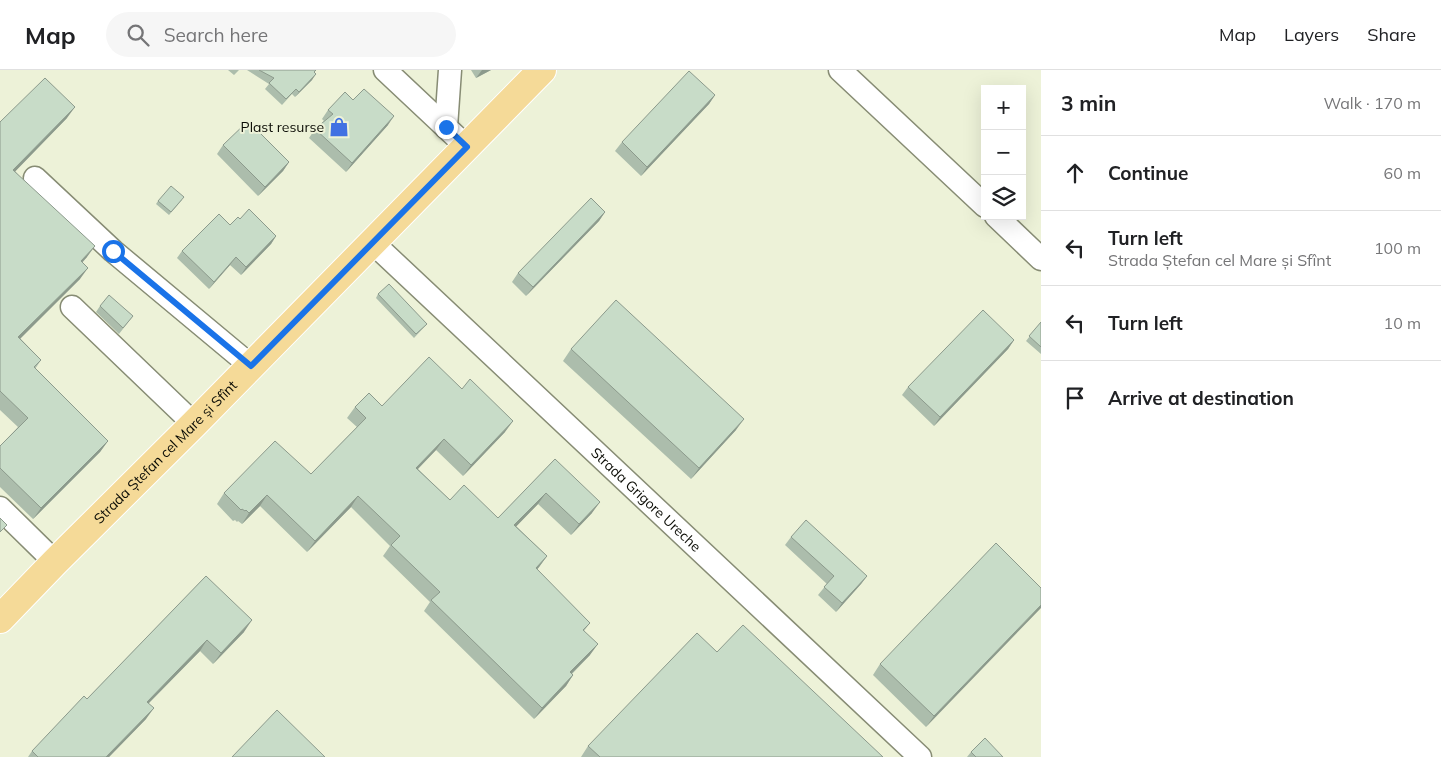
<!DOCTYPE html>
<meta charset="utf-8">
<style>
body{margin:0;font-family:Mulish,sans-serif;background:#f6f6f6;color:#202124}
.controls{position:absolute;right:15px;top:15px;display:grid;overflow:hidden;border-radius:0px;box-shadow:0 5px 20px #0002}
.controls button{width:45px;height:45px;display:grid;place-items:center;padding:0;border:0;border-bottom:1px solid #e0e0e0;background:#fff;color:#202124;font:25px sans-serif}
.stop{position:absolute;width:15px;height:15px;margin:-11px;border:4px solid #1a73e8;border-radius:50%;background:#fff}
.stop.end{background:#1a73e8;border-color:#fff;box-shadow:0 1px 5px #0008}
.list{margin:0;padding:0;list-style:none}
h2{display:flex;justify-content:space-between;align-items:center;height:65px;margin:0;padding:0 20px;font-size:21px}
h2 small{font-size:16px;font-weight:400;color:#757577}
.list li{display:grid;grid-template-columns:32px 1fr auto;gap:15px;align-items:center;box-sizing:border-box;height:75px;padding:0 20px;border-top:1px solid #e0e0e0}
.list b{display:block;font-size:19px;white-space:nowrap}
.list p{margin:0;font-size:16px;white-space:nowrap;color:#757577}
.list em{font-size:16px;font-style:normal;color:#757577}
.icon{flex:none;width:28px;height:28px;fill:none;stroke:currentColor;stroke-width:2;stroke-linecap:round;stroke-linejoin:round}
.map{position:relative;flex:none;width:1041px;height:687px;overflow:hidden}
header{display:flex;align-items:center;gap:30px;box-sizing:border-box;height:70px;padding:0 25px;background:#fff;border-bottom:1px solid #e0e0e0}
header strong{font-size:24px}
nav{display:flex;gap:28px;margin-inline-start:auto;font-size:18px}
.search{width:350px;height:45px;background:#f6f6f6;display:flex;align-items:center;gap:12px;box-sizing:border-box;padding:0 18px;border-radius:28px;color:#757577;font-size:19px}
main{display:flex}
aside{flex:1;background:#fff}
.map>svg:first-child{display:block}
</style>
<header>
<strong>Map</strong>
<div class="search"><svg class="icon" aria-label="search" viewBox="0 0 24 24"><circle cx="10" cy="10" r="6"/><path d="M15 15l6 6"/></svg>Search here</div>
<nav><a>Map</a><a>Layers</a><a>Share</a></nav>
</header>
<main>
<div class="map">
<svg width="1041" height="687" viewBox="0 0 1041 687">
<rect width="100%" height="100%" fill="#edf2d8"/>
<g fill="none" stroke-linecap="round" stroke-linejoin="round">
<defs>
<g id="minor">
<path d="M385 0 467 77"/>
<path d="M840 0 985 136"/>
<path d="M446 57 450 0"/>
<path d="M35 108 113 181 251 296"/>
<path d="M996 146 1041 189"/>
<path id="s1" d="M372 172 920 687"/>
<path d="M72 237 194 354"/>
<path d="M0 438 55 492"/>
</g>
<g id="major">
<path id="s2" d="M0 549 55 492 194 354 542 0"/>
</g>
</defs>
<use href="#minor" stroke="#878c74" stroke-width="25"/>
<use href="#major" stroke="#fff" stroke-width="30"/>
<use href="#minor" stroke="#fff" stroke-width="22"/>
<use href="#major" stroke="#f5da98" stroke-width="28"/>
</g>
<path fill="#acbdac" d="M228 0H239L234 5Z
M247 0H316L314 3 312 10 295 27 292 24 282 35 265 19 269 14Z
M471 0H491L476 8Z
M715 25 709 34 641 106 615 81 622 72Z
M353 30 388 55 346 102 309 68 315 59 324 51 322 49 328 40Z
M67 48 15 101 87 187 82 193 80 209 20 268 41 290 35 299 108 371 100 382 33 449 0 417V376L18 357 0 340V52Z
M223 75 289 92 283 101 258 126 217 84Z
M182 130 169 145 156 134 158 131Z
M605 142 599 151 526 226 512 212 518 203Z
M240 149 276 166 271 174 241 205 230 195 209 219 177 188 182 181 230 155Z
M378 224 427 254 414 268 376 228Z
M100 236 133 246 119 264 96 242Z
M1041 252V284L1026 271Z
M1014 270 1008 279 934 356 902 325 908 317Z
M571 279 736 360 691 409 563 291Z
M382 336 505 362 463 406 436 380 418 399 450 430 498 448 555 389 592 443 571 465 538 434 516 456 547 486 537 500 590 553 584 561 590 585 572 604 573 605 566 616 534 649 424 541 430 532 383 486 390 476 351 437 307 482 260 436 242 454 238 451 237 452 235 450 233 451 217 434 224 423 311 404 357 357 347 348 355 337Z
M791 467 867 506 861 514 836 542 818 525 827 514 785 475Z
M206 506 244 562 213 594 200 581 149 633 146 649 109 687H28L32 681 87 629Z
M1041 518 926 657 873 605 880 594Z
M717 582 883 687H581L588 676Z
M971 682 1003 687H967Z"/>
<path fill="#8c9a8c" d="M482 0H491L476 8Z
M316 4 312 10 295 27 299 22Z
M715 25 709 34 641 106 647 97Z
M75 37 67 48 6 111 13 100Z
M394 46 388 55 346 102 352 93Z
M289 92 283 101 258 126 265 117Z
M605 142 599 151 526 226 533 217Z
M276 166 271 174 241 205 246 197Z
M95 176 87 187 73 202 81 191Z
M236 187 230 195 209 219 214 212Z
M88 198 80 209 11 278 18 267Z
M1014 270 1008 279 934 356 940 347Z
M744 349 736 360 691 409 699 398Z
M513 351 505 362 463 406 471 395Z
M444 369 436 380 408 409 416 398Z
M108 371 100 382 33 449 41 438Z
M546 423 538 434 507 466 514 455Z
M267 425 260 436 242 454 249 443Z
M358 426 351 437 307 482 315 471Z
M600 432 592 443 571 465 579 454Z
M547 486 539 497 528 509 536 498Z
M867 506 861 514 836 542 842 533Z
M1041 535V538L926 657 934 646Z
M252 550 244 562 213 594 221 583Z
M207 570 200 581 139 643 147 632Z
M598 574 590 585 562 613 570 602Z
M573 605 566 616 534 649 542 638Z
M154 638 146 649 109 687H106Z"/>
<path fill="#c8dcc8" stroke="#8c9a8c" d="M259 0H316L314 2 316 4 299 22 296 19 286 29 269 13 274 8Z
M689 1 715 25 647 97 622 72Z
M45 8 75 37 13 100 95 176 81 191 88 198 18 267 41 290 34 297 108 371 41 438 0 398V376L28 348 0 321V52Z
M364 19 394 46 352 93 315 59 333 44 328 40 345 22 353 30Z
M248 51 289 92 265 117 223 75Z
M171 116 184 127 171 142 158 131Z
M591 128 605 142 533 217 518 203Z
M249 139 276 166 246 197 236 187 214 212 182 181 219 144 230 155 238 147 240 149Z
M389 214 427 254 416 264 378 224Z
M109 225 133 246 123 258 100 236Z
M616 230 744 349 699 398 571 279Z
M983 240 1014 270 940 347 908 317Z
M1041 252V277L1029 266Z
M429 287 462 319 470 309 513 351 471 395 444 369 416 398 450 430 464 415 498 448 555 389 600 432 579 454 546 423 514 455 547 486 536 498 590 553 583 560 598 574 570 602 573 605 542 638 431 530 440 522 391 475 400 466 358 426 315 471 267 425 249 443 246 440 245 441 242 439 241 440 224 423 275 371 311 404 366 348 355 337 369 323 382 336Z
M0 448 7 455 0 462Z
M806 450 867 506 842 533 824 517 834 506 791 467Z
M996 473 1041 518V535L934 646 880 594Z
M206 506 252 550 221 583 207 570 147 632 154 638 106 687H38L32 681 84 626 87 629Z
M743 555 883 687H600L588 676 697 563 717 582Z
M277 640 325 687H232Z
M985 668 1003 687H976L971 682Z"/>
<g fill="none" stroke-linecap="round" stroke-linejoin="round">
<path stroke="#1a73e8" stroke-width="6" d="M113 181 251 296 467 77 446 57"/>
</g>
<defs>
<symbol id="shop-bare" viewBox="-9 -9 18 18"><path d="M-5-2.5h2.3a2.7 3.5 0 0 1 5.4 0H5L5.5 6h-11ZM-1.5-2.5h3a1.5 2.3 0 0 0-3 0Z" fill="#4171e2" stroke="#edf2d8" stroke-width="2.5" paint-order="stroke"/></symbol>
</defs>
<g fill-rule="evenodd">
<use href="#shop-bare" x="325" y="43" width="28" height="28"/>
</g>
<g text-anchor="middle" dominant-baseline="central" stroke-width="4" stroke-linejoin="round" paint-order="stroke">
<g font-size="14" fill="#0b0c05" stroke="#edf2d8" text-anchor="end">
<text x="324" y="57">Plast resurse</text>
</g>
<g font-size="14" fill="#0b0c05" stroke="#edf2d8">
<text stroke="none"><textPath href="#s2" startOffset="235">Strada Ștefan cel Mare și Sfînt</textPath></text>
<text stroke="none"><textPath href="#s1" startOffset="376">Strada Grigore Ureche</textPath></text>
</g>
</g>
</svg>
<div class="controls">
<button>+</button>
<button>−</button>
<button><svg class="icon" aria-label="layers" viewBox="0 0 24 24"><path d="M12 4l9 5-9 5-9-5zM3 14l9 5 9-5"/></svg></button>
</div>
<div class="stop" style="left:113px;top:181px"></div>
<div class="stop end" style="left:446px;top:57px"></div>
</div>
<aside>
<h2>3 min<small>Walk · 170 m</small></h2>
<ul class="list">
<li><svg class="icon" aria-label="ahead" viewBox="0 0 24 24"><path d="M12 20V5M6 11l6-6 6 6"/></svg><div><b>Continue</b></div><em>60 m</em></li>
<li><svg class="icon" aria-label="left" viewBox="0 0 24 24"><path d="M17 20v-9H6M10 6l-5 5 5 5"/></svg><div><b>Turn left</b><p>Strada Ștefan cel Mare și Sfînt</p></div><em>100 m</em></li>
<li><svg class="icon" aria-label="left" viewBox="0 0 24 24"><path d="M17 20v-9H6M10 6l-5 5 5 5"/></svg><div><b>Turn left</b></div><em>10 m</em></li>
<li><svg class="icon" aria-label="arrive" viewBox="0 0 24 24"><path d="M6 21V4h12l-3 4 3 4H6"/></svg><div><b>Arrive at destination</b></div></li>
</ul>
</aside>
</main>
